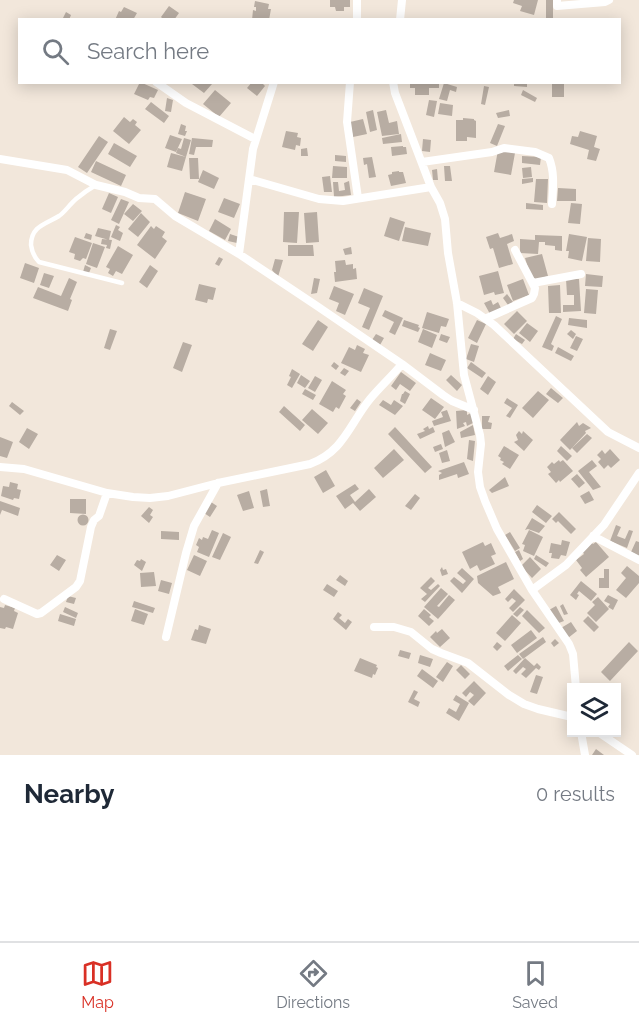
<!DOCTYPE html>
<style>
body{margin:0;font-family:Raleway,sans-serif;background:#f6f6f7;color:#1f2937}
.controls{position:absolute;right:18px;bottom:18px;display:grid;overflow:hidden;border-radius:0px;box-shadow:0 3px 15px #0003}
.controls button{width:54px;height:54px;display:grid;place-items:center;padding:0;border:0;border-bottom:2px solid #e0e1e3;background:#fff;color:#1f2937;font:30px sans-serif}
.list{margin:0;padding:0;list-style:none}
h2{display:flex;justify-content:space-between;align-items:center;height:78px;margin:0;padding:0 24px;font-size:26px}
h2 small{font-size:20px;font-weight:400;color:#747a83}
.icon{flex:none;width:33px;height:33px;fill:none;stroke:currentColor;stroke-width:2;stroke-linecap:round;stroke-linejoin:round}
.map{position:relative;flex:none;width:639px;height:755px;overflow:hidden}
.search{position:absolute;background:#fff;box-shadow:0 3px 15px #0003;left:18px;right:18px;top:18px;height:66px;display:flex;align-items:center;gap:15px;box-sizing:border-box;padding:0 21px;border-radius:0px;color:#747a83;font-size:22px}
.sheet{height:186px;background:#fff}
nav{display:flex;justify-content:space-around;align-items:center;box-sizing:border-box;height:84px;border-top:2px solid #e0e1e3;background:#fff;font-size:16px;color:#747a83}
nav a{display:grid;justify-items:center;gap:3px}
nav .on{color:#d93025}
.map>svg:first-child{display:block}
</style>
<div class="map">
<svg width="639" height="755" viewBox="0 0 639 755">
<rect width="100%" height="100%" fill="#f2e7db"/>
<path fill="#b8ada3" d="M330 0H350V7H344V11H336L335 7H330Z
M514 0H538L534 15 520 11 522 6 513 3Z
M546 0H553V18H546Z
M255 1 269 4 268 9H271L269 20H252L253 10 256 11V7H254Z
M169 6 179 13 174 20H164L161 17Z
M124 7 137 13 133 20H115L119 11 121 12Z
M66 12 71 15 69 20H62Z
M140 82 158 90 154 98 150 97 148 100 134 94Z
M193 82H210L212 84 204 93 192 84Z
M252 82H261L265 86 257 96 247 88Z
M410 82H439V88H429V95H415V88H410Z
M514 82H527V87L514 86Z
M552 82H564V97H552Z
M444 83 457 87 456 92 450 90 447 101 439 99Z
M484 86 489 87 485 105 481 104Z
M215 90 231 103 219 117 203 104Z
M523 90 537 98 535 102 521 95Z
M167 98 173 100 171 112 165 111Z
M429 100 437 101 434 117 426 115Z
M151 102 169 116 164 123 145 109Z
M440 103 453 105 452 116 438 114Z
M373 110 377 130 370 132 366 112Z
M386 110 389 123 397 121 399 134 382 136 377 112Z
M509 110 510 116 498 118 496 113Z
M124 117 130 122 133 119 137 122 135 125 141 130 129 144 113 131Z
M463 118 474 119V120L476 121V138L467 137V141H456V120H463Z
M363 119 367 134 353 137 350 122Z
M181 124 186 126 185 131H187L185 136 178 134Z
M498 124 505 126 497 146 490 143Z
M286 131 298 133 297 137 301 138 300 146 296 145 295 150 282 147Z
M580 131 597 136 594 147 600 149 596 161 587 159 589 150 570 144 572 136 578 137Z
M401 134 402 142 383 144 382 138Z
M170 135 182 139 176 152 165 148Z
M99 136 108 142 87 173 78 167Z
M184 138 191 140 186 157 176 153 178 148 181 149Z
M192 138 213 140 212 147H196L194 155 189 154Z
M423 139 431 140 430 152 422 151Z
M114 143 137 156 130 167 108 154Z
M403 146V147H406L407 154 392 156 391 147Z
M307 148 308 156H301V149Z
M498 150 515 153 511 175 494 172Z
M171 153 186 157 182 171 167 167Z
M335 155 346 156V162L335 161Z
M522 156 541 157 540 165 522 163Z
M372 157 376 177 369 178 367 164 364 165 363 158Z
M189 158H198L199 179H190Z
M96 161 126 175 121 186 91 172Z
M333 166 347 167V178H332Z
M444 166H450L452 181H445Z
M531 167 532 177 523 178 522 168Z
M437 169 438 180H433L432 170Z
M203 170 219 178 214 189 198 182Z
M399 171V172H403L406 183 391 186 388 175 392 174V172Z
M330 176 332 192H324L322 177Z
M533 178V182L522 184V179Z
M536 179H548L547 203 534 202Z
M349 181 351 195 334 197 333 182H338L339 191 345 190 344 183Z
M558 188 576 189V201H557Z
M185 192 206 199 198 221 178 213Z
M109 193 118 197 111 213 102 209Z
M224 198 240 204 234 218 218 212Z
M121 199 129 202 119 224 111 220Z
M526 203 543 205V210L526 209Z
M571 203 582 204 580 224 568 223Z
M133 204 142 211 133 221 124 214Z
M284 212H299L297 243 283 242Z
M317 212 319 242 306 243 304 213Z
M141 213 150 222 138 237 128 229Z
M390 217 405 222 399 241 384 236Z
M215 219 231 229 225 240 209 231Z
M116 225 120 227 118 230 123 233 120 241 111 237Z
M151 226 154 229 156 226 165 232 162 237 167 241 155 259 137 245Z
M405 227 431 233 428 246 402 241Z
M98 228 111 231 109 240 95 236Z
M86 233 92 235 91 240 84 238Z
M498 233 500 238 512 234 514 241 507 244 513 264 499 268 493 248 490 249 486 237Z
M230 234 239 237 237 243 228 241Z
M569 234 587 237 582 261 568 258 569 251H566Z
M535 235 562 236V251L555 250V246L545 245V242H539L538 254 520 253V239L535 240Z
M75 237 92 243 86 259 83 258 80 261 74 259 75 254 69 252Z
M588 238 601 239 600 262 586 261Z
M102 239 112 240 110 249 106 248 107 245 101 244Z
M93 243 105 247 97 268 86 264Z
M288 245H313L314 256H288Z
M118 246 133 255 122 274 116 271 113 276 108 273 110 269 106 267Z
M351 247 352 254 345 255 343 249Z
M542 254 548 276 532 281 525 258Z
M219 257 223 259 219 266 215 264Z
M275 259 283 260 278 277 272 270Z
M345 260 346 265 353 264V269L356 268 357 279 335 282 334 272H336L335 261Z
M25 263 39 268 34 283 20 278Z
M85 265 91 268 89 273 83 272Z
M150 265 158 271 147 288 139 282Z
M498 271 504 293 495 295 494 292 484 295 479 276Z
M44 273 54 276 49 288 40 285Z
M586 274 603 276 602 287 585 286Z
M69 278 77 282 70 299 72 300 68 311 33 298 38 287 61 296Z
M314 278 320 279 317 293 311 294Z
M523 279 529 295 513 301 507 285Z
M566 279H579L581 311 563 312V305H574V295H567Z
M199 284 216 288 213 300 208 299 207 303 195 300Z
M560 285 561 313H549L548 286Z
M334 286 354 294 345 315 336 311 339 303 329 299Z
M364 288 383 296 369 330 362 327 370 308 358 303Z
M586 289 598 290 596 314 584 313Z
M507 294 513 302 508 305 503 298Z
M491 300 493 305 498 302 501 308 490 314 484 303Z
M385 310 403 318 395 335 389 332 394 322 382 316Z
M517 311 527 321 514 334 504 324Z
M427 312 449 319 446 327 441 326 439 333 422 328Z
M556 316 562 319 551 344 554 346 552 351 542 347Z
M569 318 587 320V328L568 325Z
M318 320 328 327 313 351 302 344Z
M404 320 419 325 418 327 420 328 418 332 402 326Z
M477 320 486 324 477 343 468 338Z
M527 323 538 331 530 342 519 333Z
M110 329 117 331 110 350 104 348Z
M423 329 437 335 432 348 418 342Z
M571 330 576 334 573 339 567 334Z
M376 334 384 338 380 345 372 340Z
M441 334 450 337 447 343 439 340Z
M516 334 525 340 522 344 513 339Z
M576 336 583 339 577 351 570 348Z
M183 342 192 345 182 372 173 368Z
M471 344 479 346 474 362 466 359Z
M357 345 365 349 363 353 369 355 361 372 341 363 349 347 355 350Z
M558 347 574 356 571 361 555 353Z
M430 353 446 360 441 371 425 365Z
M334 362 339 366 336 370 331 366Z
M471 362 486 373 482 378 467 368Z
M344 368 349 371 345 376 340 373Z
M292 369 300 374 292 388 287 385 291 377 289 376Z
M401 372 416 383 410 391 400 384 396 390 391 386Z
M301 375 310 381 305 388 297 383Z
M451 375 462 385 457 391 446 380Z
M315 376 322 380 315 392 308 388Z
M488 376 496 382 488 395 480 389Z
M332 381 346 390 343 394 346 396 339 409 336 407 333 412 319 404Z
M551 388 563 398 558 403 546 394Z
M305 389 316 395 313 400 302 394Z
M405 391 410 394 405 404 400 401 402 394H403Z
M538 391 549 400 533 418 522 408Z
M431 398 444 407 435 419 422 410Z
M507 398 518 405 510 418 506 416 512 408 504 403Z
M357 399 361 402 355 411 350 408Z
M383 400 391 405 394 400 403 406 395 415 379 405Z
M12 402 24 411 20 415 9 406Z
M284 406 305 425 300 431 279 412Z
M312 409 328 423 318 434 302 420Z
M447 410 451 421 434 426 432 421 443 417 441 412Z
M467 410V415L471 413 475 422 467 426 466 422 463 423 465 426 457 429 456 411Z
M482 416H490L488 422 492 423 491 429H482Z
M577 422 579 426 583 423 591 428 585 431 586 433 570 450 560 440Z
M473 425 475 435 461 438 460 432Z
M428 426 429 429 433 427 435 432 420 439 417 434 425 431 423 429Z
M395 427 432 467 425 473 388 434Z
M27 428 38 434 29 449 19 442Z
M449 430 455 442 445 447 442 433Z
M519 431 522 434 523 431 533 440 524 451 514 442 518 440 516 435Z
M587 434 592 438 577 453 572 448Z
M0 437 13 442 7 458 0 456Z
M469 440 475 441 473 461 467 459Z
M441 444 443 449 435 452 433 447Z
M504 446 519 455 510 469 502 464 504 462 500 460 501 458 498 456Z
M561 446 572 456 567 461 557 451Z
M394 449 404 460 383 478 374 468Z
M610 449 620 460 611 468 608 465 604 469 598 462 601 459 597 455 602 450 605 454Z
M447 450 450 461 442 463 439 453Z
M559 460 560 462 563 460 573 471 560 482 559 480 556 483 548 474 551 472 547 467 552 462 554 464Z
M592 460 597 466 589 472 601 487 593 490 578 471Z
M464 462 469 474 458 478 457 474 439 480V475L442 473 438 471Z
M326 470 335 486 323 493 314 477Z
M577 474 585 483 579 488 571 479Z
M505 477 509 486 492 493 489 490Z
M10 482 18 484 17 489 21 490 19 499 14 498 13 500 1 496 3 486 9 487Z
M355 484 359 489 350 495 355 502 369 489 376 497 360 511 353 503 345 509 336 496Z
M267 489 270 506 263 507 260 491Z
M249 491 254 508 243 511 237 495Z
M589 491 594 500 585 504 580 496Z
M415 494 420 498 411 510 405 506Z
M70 499H86V514L70 513Z
M0 501 20 508 18 516 2 510 0 515Z
M211 502 217 506 210 517 204 513Z
M537 505 552 516 546 523 532 512Z
M149 507 153 510 150 515 153 517 149 523 141 516Z
M559 512 576 529 571 534 558 521 556 523 552 519Z
M77.5 520a5.5 5.5 0 1 1 11 0a5.5 5.5 0 1 1-11 0Z
M532 518 545 526 539 533 528 529 525 530Z
M616 525 621 527 617 536 625 539 629 530 633 531 627 548 610 541Z
M212 530 219 533 209 557 197 552 199 547 196 545 199 538 202 540 203 537 208 539Z
M529 530 543 537 534 556 523 551 525 545 522 544Z
M161 531 179 532V540L161 539Z
M510 532 520 548 515 551 505 535Z
M223 533 231 537 220 560 212 557Z
M562 540 570 542 566 556 561 555 559 559 551 558 552 553H549L551 543 561 545Z
M636 541 639 542V556L631 552Z
M483 542 485 546 491 543 496 554 491 556 495 564 480 571 477 565 470 569 462 552Z
M591 542 593 544 596 542 609 557 586 577 580 570 582 568 576 560 584 554 582 551Z
M260 550 264 552 258 564 254 563Z
M519 550 523 559 520 561 515 552Z
M57 555 66 560 59 571 50 565Z
M194 555 207 561 200 576 187 570Z
M536 555 549 563 546 567 534 559Z
M530 557 541 569 532 578 521 566Z
M141 559 146 562 142 571 134 565 137 560 140 561Z
M506 562 514 579 498 587 501 593 493 596 478 583 477 576Z
M627 566 639 576V583L626 598 616 590 626 578 621 573Z
M442 567 443 570 446 569 448 574 442 576 440 570Z
M462 568 474 579 462 593 450 581 454 577 463 584 466 581 457 573Z
M604 569H609V588H599V578H604Z
M154 572 156 586 141 587 140 573Z
M340 575 348 581 345 586 336 580Z
M431 577 435 581 428 588 431 590 438 584 440 586 425 602 421 599 427 594 420 588Z
M161 580 172 583 169 594 158 591Z
M581 581 597 594 591 601 579 591 577 594 579 595 576 600 570 595Z
M327 584 338 591 334 597 323 590Z
M441 588 448 594 437 606 439 607 449 595 455 600 438 619 424 607Z
M514 589 525 600 513 612 509 608 516 601 512 598 508 602 505 599Z
M608 595 618 600 613 610 608 607 610 604 604 601Z
M68 596 76 598 74 604 66 602Z
M598 597 609 609 596 622 587 613 595 605 592 602Z
M134 601 155 608 153 613 132 607Z
M563 604 568 614 564 615 560 606Z
M5 605 15 608 14 611 18 613 13 629 6 627 5 629 0 628V607L4 608Z
M556 606 564 621 556 624 549 610Z
M65 607 78 613 76 618 63 612Z
M520 607 524 610 517 617 513 614Z
M135 609 148 614 144 625 131 621Z
M424 609 431 615 429 617 434 621 429 626 418 616Z
M527 610 545 628 539 633 522 616Z
M338 612 342 615 339 618 345 623 348 619 352 622 346 630 333 619Z
M60 614 76 619 74 626 58 621Z
M512 615 521 623 505 641 496 633Z
M588 616 599 627 594 632 583 621Z
M571 622 577 631 568 638 561 628Z
M199 625 211 629 206 644 191 640 195 629 198 630Z
M442 629 450 638 440 647 430 637 436 631 437 633Z
M531 630 537 638 517 653 511 645Z
M543 637 546 642 523 659 519 654Z
M555 639 559 643 554 647 551 643Z
M497 642 502 646 497 651 493 647Z
M629 642 638 651 610 681 601 672Z
M400 650 411 653 409 659 398 656Z
M420 655 433 659 430 667 418 663Z
M518 655 522 659 508 671 504 666Z
M360 658 377 665 376 667 378 668 375 675 373 674 372 678 354 671Z
M525 658 534 666 537 663 541 667 539 670 536 668 526 678 521 674 526 669 523 667 516 674 513 671Z
M447 662 453 666 443 682 436 677Z
M461 665 470 674 465 679 456 670Z
M422 669 438 681 433 688 417 676Z
M536 675 543 677 537 694 530 692Z
M474 681 486 693 474 706 468 701 474 695 470 692 466 697 462 693Z
M414 690 418 692 414 699 420 702 418 707 408 702Z
M456 695 469 703 459 721 446 713 449 708 456 712 460 704 453 700Z
M596 749 604 755H592Z"/>
<g fill="none" stroke-linecap="round" stroke-linejoin="round">
<path stroke="#fff" stroke-width="4.5" d="M96 185C89 189 82 194 76 199 70 204 65 212 59 216 46 224 31 226 31 245 32 252 34 257 39 262L122 283"/>
<path stroke="#fff" stroke-width="8" d="M557 0V6L605 2 609 0
M357 20V0
M400 20 402 0
M156 82 186 103 255 139
M350 82 347 122 358 198
M393 82 395 93 431 187 440 203 445 219 448 253 457 303 464 375 480 435 481 444 478 472 480 487 485 501 497 529 532 590 569 644 573 654 576 688
M0 159 67 170 96 185 125 192 139 198 155 199 175 216 239 254 317 306 402 364 443 395 452 401 474 410
M422 162 492 152 504 148 535 152 549 158C555 173 553 188 552 204
M249 179 319 199 343 201 431 187
M239 254 253 149 274 82
M533 283 581 274
M457 303 477 313 494 325 608 432 639 448
M487 318 532 298 534 294 535 288 515 250
M0 467 24 469 107 493 133 497 150 498 168 496 218 483 310 464C344 451 349 425 370 399 380 387 392 376 402 364
M593 536 639 560
M532 590 566 565 604 525 639 473
M4 599 37 614 41 613 76 587 80 581 91 527 94 520 99 516 107 493
M374 627H394L411 632 432 649 441 653 468 663 509 695 524 704 538 709 572 717
M166 637 186 553 194 526 218 483
M581 732 585 755
M598 732 632 755"/>
</g>
</svg>
<div class="controls">
<button><svg class="icon" aria-label="layers" viewBox="0 0 24 24"><path d="M12 4l9 5-9 5-9-5zM3 14l9 5 9-5"/></svg></button>
</div>
<div class="search"><svg class="icon" aria-label="search" viewBox="0 0 24 24"><circle cx="10" cy="10" r="6"/><path d="M15 15l6 6"/></svg>Search here</div>
</div>
<section class="sheet">
<h2>Nearby<small>0 results</small></h2>
<ul class="list">
</ul>
</section>
<nav>
<a class="on"><svg class="icon" aria-label="map" viewBox="0 0 24 24"><path d="M3 6l6-2 6 2 6-2v14l-6 2-6-2-6 2zM9 4v14M15 6v14"/></svg>Map</a>
<a><svg class="icon" aria-label="directions" viewBox="0 0 24 24"><path d="M12 3l9 9-9 9-9-9zM9 14v-3h6M13 9l2 2-2 2"/></svg>Directions</a>
<a><svg class="icon" aria-label="saved" viewBox="0 0 24 24"><path d="M7 4h10v16l-5-4-5 4z"/></svg>Saved</a>
</nav>
